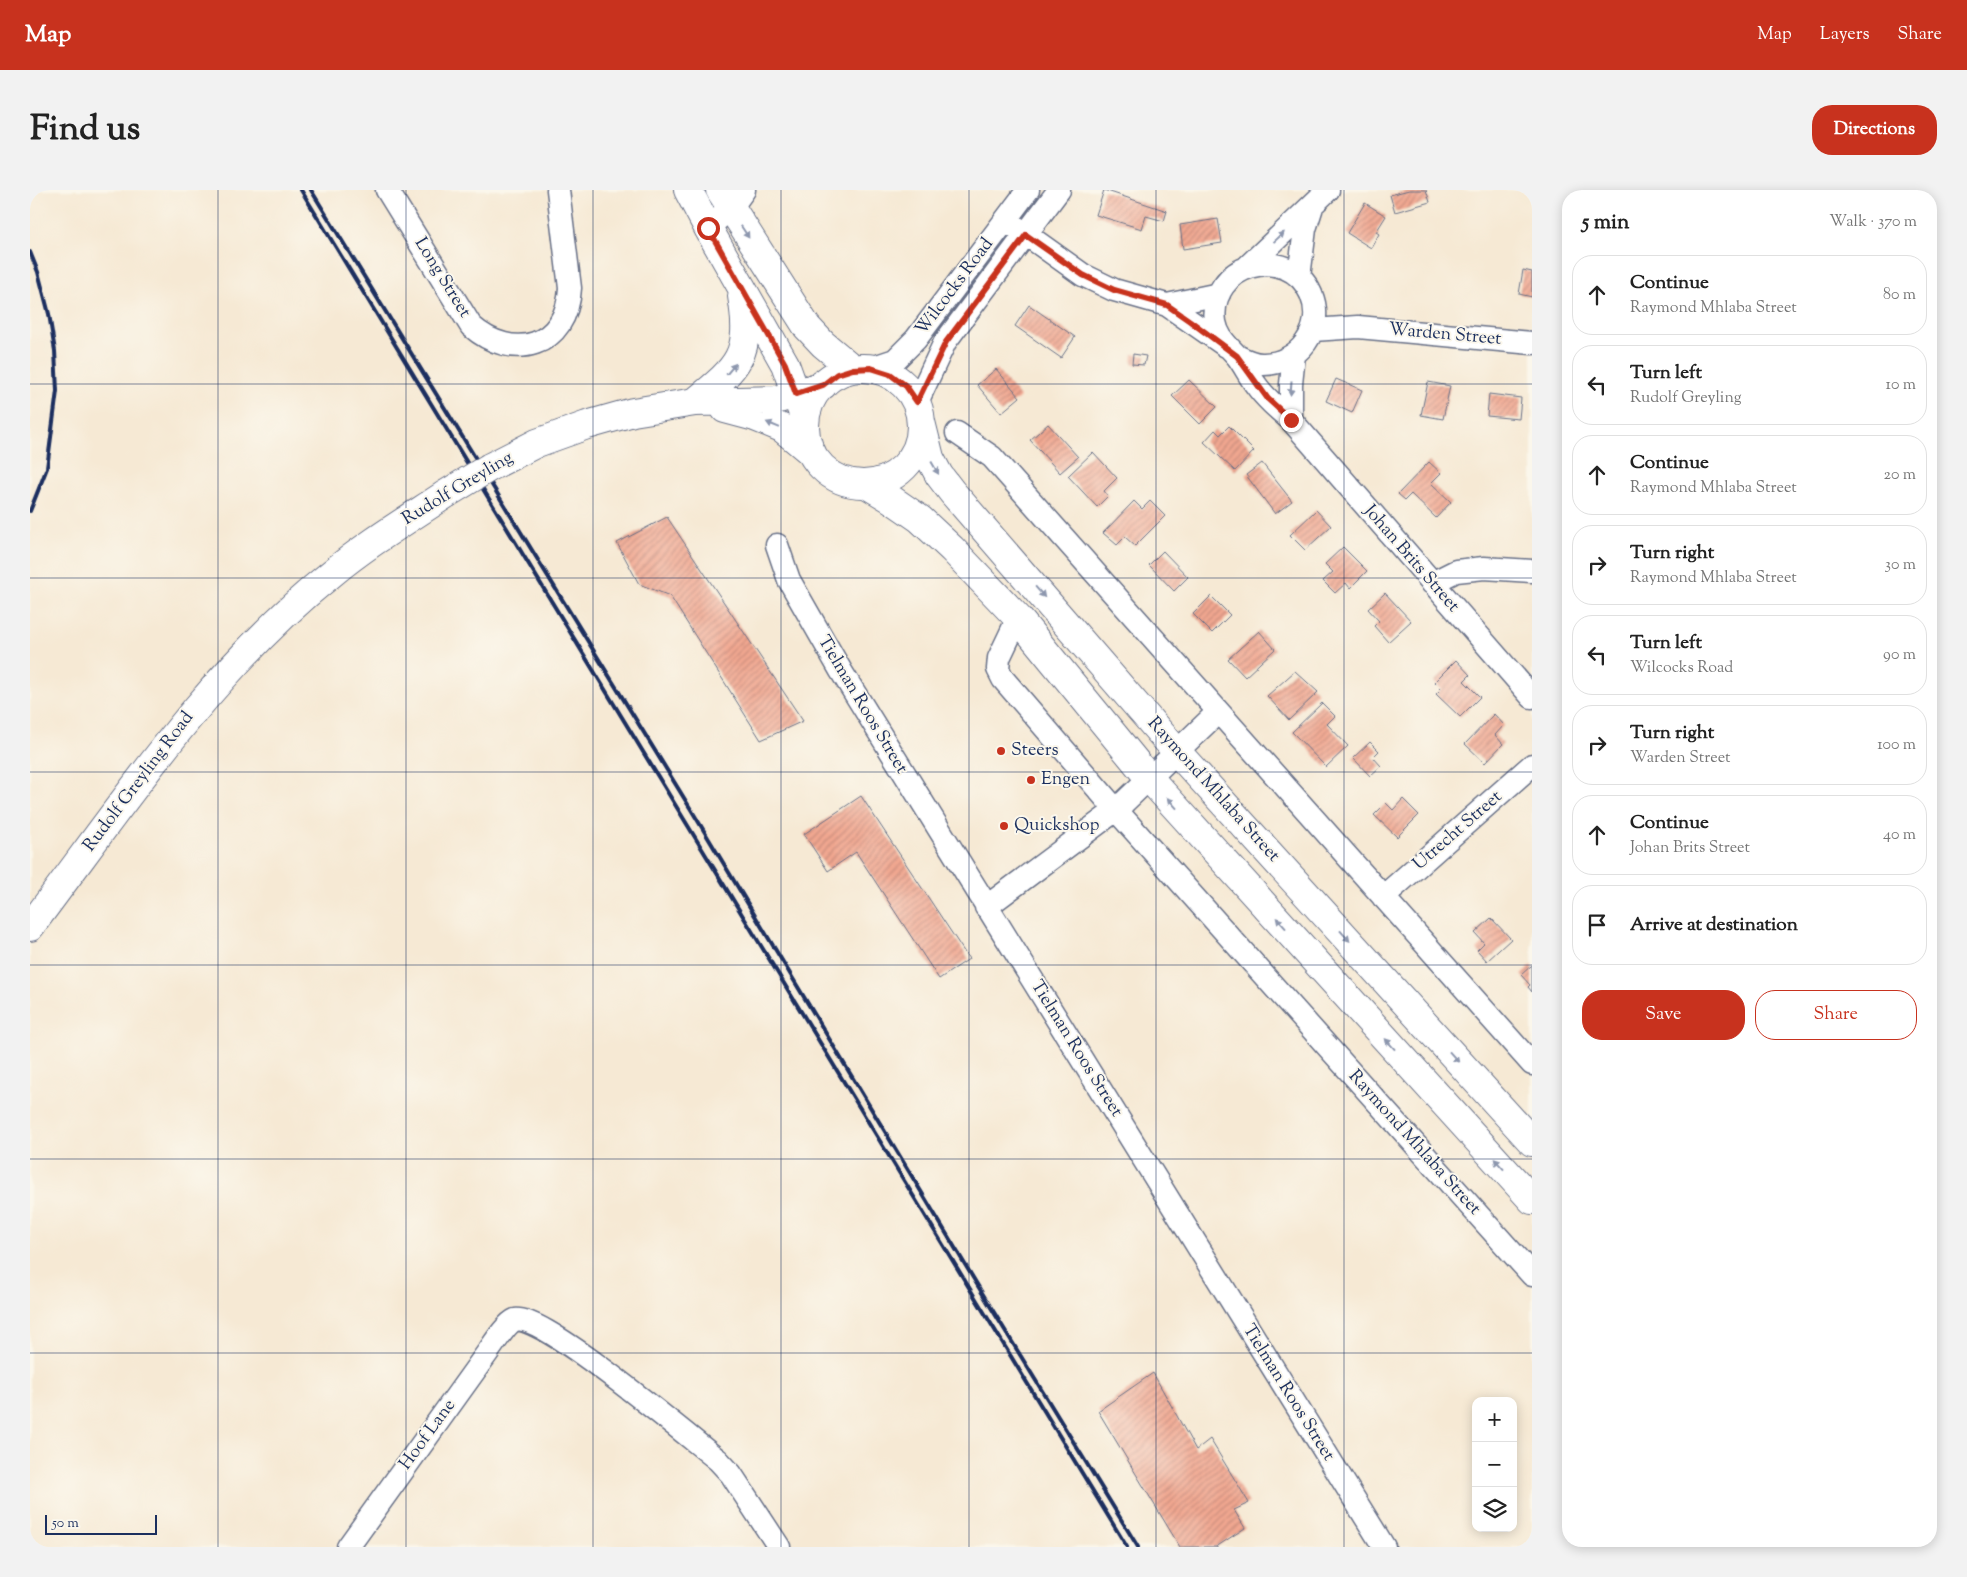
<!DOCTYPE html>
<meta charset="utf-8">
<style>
body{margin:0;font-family:"Sorts Mill Goudy",serif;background:#f2f2f2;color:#222}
.controls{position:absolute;right:15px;bottom:15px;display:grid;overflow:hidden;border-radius:10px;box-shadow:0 2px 12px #0003}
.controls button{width:45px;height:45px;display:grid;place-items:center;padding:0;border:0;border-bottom:1px solid #e0e0e0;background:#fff;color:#222;font:25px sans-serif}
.scale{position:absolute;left:15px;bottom:12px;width:112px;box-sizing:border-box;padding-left:5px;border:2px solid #1b2f5e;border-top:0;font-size:14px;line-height:18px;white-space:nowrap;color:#1b2f5e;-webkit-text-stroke:4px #fbf7ec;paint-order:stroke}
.stop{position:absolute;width:15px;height:15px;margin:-11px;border:4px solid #c8321e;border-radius:50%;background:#fff}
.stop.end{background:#c8321e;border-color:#fff;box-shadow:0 1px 5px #0008}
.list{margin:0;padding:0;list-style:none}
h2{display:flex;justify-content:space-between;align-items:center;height:65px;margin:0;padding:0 20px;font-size:21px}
h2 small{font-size:16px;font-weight:400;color:#767676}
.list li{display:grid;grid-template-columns:32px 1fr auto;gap:15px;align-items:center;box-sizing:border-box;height:80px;margin:0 10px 10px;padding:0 10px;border:1px solid #e0e0e0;border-radius:20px}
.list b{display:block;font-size:19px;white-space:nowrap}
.list p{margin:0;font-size:16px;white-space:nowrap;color:#767676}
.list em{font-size:16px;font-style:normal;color:#767676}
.actions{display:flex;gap:10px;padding:15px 20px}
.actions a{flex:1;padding:11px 0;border:1px solid #c8321e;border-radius:20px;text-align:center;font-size:18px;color:#c8321e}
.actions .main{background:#c8321e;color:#fff}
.icon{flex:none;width:28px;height:28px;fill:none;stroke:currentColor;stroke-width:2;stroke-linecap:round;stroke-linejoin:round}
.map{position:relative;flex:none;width:1502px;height:1357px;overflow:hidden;border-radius:20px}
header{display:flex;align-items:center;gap:30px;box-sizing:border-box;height:70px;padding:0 25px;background:#c8321e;color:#fff}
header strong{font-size:24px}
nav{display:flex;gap:28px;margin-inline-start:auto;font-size:18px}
.intro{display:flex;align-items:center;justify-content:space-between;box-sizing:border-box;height:120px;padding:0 30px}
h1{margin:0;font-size:35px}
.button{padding:12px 22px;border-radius:20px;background:#c8321e;color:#fff;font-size:18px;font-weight:700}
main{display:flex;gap:30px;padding:0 30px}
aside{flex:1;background:#fff;border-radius:20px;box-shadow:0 2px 12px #0003}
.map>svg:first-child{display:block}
</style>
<header>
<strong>Map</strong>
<nav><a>Map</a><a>Layers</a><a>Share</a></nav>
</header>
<div class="intro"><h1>Find us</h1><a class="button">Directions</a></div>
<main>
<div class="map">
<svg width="1502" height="1357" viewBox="0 0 1502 1357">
<defs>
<pattern id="building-hatch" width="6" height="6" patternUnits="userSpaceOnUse" patternTransform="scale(1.25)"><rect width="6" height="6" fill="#f1a790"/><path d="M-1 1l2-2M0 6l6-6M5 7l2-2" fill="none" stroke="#c28879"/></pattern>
</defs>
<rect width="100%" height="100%" fill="#fbf7ec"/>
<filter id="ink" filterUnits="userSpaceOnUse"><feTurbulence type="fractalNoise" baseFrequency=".02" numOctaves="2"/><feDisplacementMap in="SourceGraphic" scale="10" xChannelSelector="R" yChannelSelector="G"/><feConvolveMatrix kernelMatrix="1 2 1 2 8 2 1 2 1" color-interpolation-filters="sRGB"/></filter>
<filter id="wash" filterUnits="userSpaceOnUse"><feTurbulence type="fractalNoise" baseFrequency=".0096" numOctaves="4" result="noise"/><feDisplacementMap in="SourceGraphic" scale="20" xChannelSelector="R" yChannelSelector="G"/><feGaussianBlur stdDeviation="1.12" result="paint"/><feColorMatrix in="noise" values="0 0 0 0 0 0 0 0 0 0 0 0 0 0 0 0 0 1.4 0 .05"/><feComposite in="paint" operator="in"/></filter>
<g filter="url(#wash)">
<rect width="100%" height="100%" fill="#f6e9d4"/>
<g id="blocks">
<path fill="url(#building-hatch)" d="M1074 0 1137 21 1134 31 1116 26 1112 39 1066 25Z
M1379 0H1396L1400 12 1365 22 1360 5Z
M1335 13 1356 26 1346 42 1349 44 1341 58 1317 43Z
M1188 29 1192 53 1153 59 1150 35Z
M1493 80 1502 82V107L1489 104Z
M999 115 1045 147 1031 168 985 136Z
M1103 164 1116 166 1114 175 1102 174Z
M966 179 990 207 971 223 947 195Z
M1306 189 1332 200 1322 223 1296 211Z
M1159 190 1187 217 1170 234 1142 206Z
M1398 192 1420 196 1413 229 1391 225Z
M1459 204 1491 208 1489 229 1457 226Z
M1018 234 1048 267 1030 283 1000 250Z
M1199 236 1224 261 1205 281 1174 252 1185 240 1190 245Z
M1063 262 1087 288 1074 301 1078 306 1067 317 1038 286Z
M1399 272 1411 283 1401 293 1421 312 1406 328 1381 304 1375 310 1368 304Z
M1232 273 1262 311 1245 324 1216 285Z
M1104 311 1112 319 1120 311 1135 326 1105 356 1095 347 1087 355 1073 343Z
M1286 320 1301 336 1275 360 1260 345Z
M637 327 773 531 731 550 640 406 609 394 587 353Z
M1313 357 1337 381 1320 398 1316 393 1305 403 1293 391 1303 382 1295 374Z
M1133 361 1158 387 1144 401 1119 375Z
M1355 403 1381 431 1358 452 1344 436 1349 431 1338 419Z
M1181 406 1200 425 1182 443 1163 424Z
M1229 441 1245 459 1215 487 1198 469Z
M1426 470 1440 485 1434 491 1450 507 1430 527 1406 504 1411 499 1404 492Z
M1265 481 1288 502 1259 530 1237 506Z
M1292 513 1305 526 1297 534 1318 556 1296 577 1262 542Z
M1464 524 1474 535 1465 545 1473 554 1455 573 1435 554Z
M1340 552 1349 561 1343 567 1351 576 1340 586 1323 568Z
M831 606 939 769 909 789 826 662 798 681 774 644Z
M1373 609 1389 625 1367 647 1344 625 1356 613 1363 620Z
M1461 728 1481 749 1457 771 1447 760 1454 753 1445 743Z
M1502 775V802L1498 797 1500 795 1491 785Z
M1123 1183 1166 1260 1180 1249 1219 1313 1204 1320 1215 1338 1186 1357H1150L1068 1221Z"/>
</g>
</g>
<g filter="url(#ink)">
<use href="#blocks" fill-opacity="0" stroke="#687087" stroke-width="1"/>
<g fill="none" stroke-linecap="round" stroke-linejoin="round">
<defs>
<path id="minor" d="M357 0 441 136C483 173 537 157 540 98L528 0
M976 30 1053 85 1084 100 1137 115 1196 156
M678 38 701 18 714 0
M1216 78 1298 0
M1269 87 1275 39 1282 17
M1137 115 1189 104
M1283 140 1328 137 1502 153
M1207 166C1215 170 1223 174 1232 174 1268 175 1296 139 1281 104 1258 51 1177 74 1185 132 1188 148 1197 155 1207 166 1214 175 1219 186 1226 195 1235 208 1248 219 1261 230L1502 507
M841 178 865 170 886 149 998 0
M887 212 915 152 1029 0
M1261 230V194L1264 165
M927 243 962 267 1502 874
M747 355 759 390 811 481 1354 1357
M1402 393 1426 381 1454 378 1502 381
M988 428 969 468 968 479 973 489 1086 620 1502 1085
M1353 707 1502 575
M956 717 1086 620 1188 522
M318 1357 458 1162C463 1155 477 1133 485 1130 512 1123 660 1248 688 1270L701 1284 749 1357"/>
<path id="major" d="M658 0 678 38 755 174 772 221
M690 0 777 137 793 154 823 179
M775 236a58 58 0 1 1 116 0a58 58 0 1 1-116 0Z
M665 212C709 176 722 165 712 106
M695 219 725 227 752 238 782 263
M891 232 900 268 909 285 922 302 1147 562 1502 952
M460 277 507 253 557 235 603 222 665 212 746 210 793 195
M836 294 861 309 890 329 922 359 988 428 1119 588 1502 1010
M0 737C93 614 180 481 301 384 337 354 377 330 416 304"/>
</defs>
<use href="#minor" stroke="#687087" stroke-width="25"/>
<use href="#major" stroke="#687087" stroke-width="30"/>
<use href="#minor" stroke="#fff" stroke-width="22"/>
<use href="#major" stroke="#fff" stroke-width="28"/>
<path stroke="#1b2f5e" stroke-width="4" d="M271 0 1097 1357
M281 0 662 621 957 1111 1108 1357
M0 62 8 82 19 124 25 161 27 201 17 278 0 321"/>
<defs>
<path id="major-bridge" d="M416 304 460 277"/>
</defs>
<use href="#major-bridge" stroke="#687087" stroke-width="30" stroke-linecap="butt"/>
<use href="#major-bridge" stroke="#fff" stroke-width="28"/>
</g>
<defs><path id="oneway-solid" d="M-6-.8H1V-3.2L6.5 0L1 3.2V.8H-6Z" transform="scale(1.25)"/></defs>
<g fill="#8d97ae">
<use href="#oneway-solid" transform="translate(715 42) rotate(57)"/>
<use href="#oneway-solid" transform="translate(1249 47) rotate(-43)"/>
<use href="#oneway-solid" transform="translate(701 179) rotate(-50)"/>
<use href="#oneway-solid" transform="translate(1261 198) rotate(94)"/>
<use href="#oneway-solid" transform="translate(743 235) rotate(-157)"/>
<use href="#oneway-solid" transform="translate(905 278) rotate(60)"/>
<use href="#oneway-solid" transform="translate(1010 402) rotate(49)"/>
<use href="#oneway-solid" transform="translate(1142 613) rotate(-132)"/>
<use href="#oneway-solid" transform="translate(1251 733) rotate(-132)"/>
<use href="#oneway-solid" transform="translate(1315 746) rotate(48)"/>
<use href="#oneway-solid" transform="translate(1360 854) rotate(-132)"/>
<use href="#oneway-solid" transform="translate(1424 867) rotate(48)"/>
<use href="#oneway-solid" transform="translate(1469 974) rotate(-132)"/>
</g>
</g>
<g fill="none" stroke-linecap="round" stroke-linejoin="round" filter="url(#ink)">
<path stroke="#c8321e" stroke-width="6" d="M678 38 755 174 766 204 793 195 807 184 823 179 841 178 860 184 876 196 887 212 916 152 996 45 1053 85 1084 100 1137 115 1160 131 1207 166 1238 209 1261 230"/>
</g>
<path fill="none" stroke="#1b2f5e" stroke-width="1" stroke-opacity="0.55" d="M188 0V1357M376 0V1357M563 0V1357M751 0V1357M939 0V1357M1126 0V1357M1314 0V1357M0 194H1502M0 388H1502M0 582H1502M0 775H1502M0 969H1502M0 1163H1502"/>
<g fill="#c8321e" stroke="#fbf7ec" stroke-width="2">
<circle cx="971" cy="561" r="5"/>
<circle cx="1001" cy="590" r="5"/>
<circle cx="974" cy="636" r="5"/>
</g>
<g text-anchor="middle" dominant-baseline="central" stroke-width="4" stroke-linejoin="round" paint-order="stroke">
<g font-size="18" fill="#1b2f5e" stroke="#fbf7ec">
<text transform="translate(412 88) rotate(58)">Long Street</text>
<text transform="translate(925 97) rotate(-53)">Wilcocks Road</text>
<text transform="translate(1415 145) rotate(5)">Warden Street</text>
<text transform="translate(428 299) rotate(-31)">Rudolf Greyling</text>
<text transform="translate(1381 369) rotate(49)">Johan Brits Street</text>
<text transform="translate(832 515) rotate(59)">Tielman Roos Street</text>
<text transform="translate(109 592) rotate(-53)">Rudolf Greyling Road</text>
<text transform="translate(1183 600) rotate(48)">Raymond Mhlaba Street</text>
<text transform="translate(1428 641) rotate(-41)">Utrecht Street</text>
<text transform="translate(1046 859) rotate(58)">Tielman Roos Street</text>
<text transform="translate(1384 953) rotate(48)">Raymond Mhlaba Street</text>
<text transform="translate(1258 1203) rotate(58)">Tielman Roos Street</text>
<text transform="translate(398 1245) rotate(-54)">Hoof Lane</text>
</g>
<g font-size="18" fill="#1b2f5e" stroke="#fbf7ec" text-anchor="start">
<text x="981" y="561">Steers</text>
<text x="1011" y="590">Engen</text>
<text x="984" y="636">Quickshop</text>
</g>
</g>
</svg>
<div class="controls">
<button>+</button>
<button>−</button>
<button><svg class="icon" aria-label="layers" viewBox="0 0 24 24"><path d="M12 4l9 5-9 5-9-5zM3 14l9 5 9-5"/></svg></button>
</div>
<div class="scale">50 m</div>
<div class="stop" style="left:678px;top:38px"></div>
<div class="stop end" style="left:1261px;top:230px"></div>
</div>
<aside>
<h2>5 min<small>Walk · 370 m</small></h2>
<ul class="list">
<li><svg class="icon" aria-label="ahead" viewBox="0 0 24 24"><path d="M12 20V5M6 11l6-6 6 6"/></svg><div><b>Continue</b><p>Raymond Mhlaba Street</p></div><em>80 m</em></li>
<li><svg class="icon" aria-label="left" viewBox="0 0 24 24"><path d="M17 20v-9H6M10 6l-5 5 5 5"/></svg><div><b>Turn left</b><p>Rudolf Greyling</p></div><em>10 m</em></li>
<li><svg class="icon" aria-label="ahead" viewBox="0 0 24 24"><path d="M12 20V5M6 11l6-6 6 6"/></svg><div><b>Continue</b><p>Raymond Mhlaba Street</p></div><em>20 m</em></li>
<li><svg class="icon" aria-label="right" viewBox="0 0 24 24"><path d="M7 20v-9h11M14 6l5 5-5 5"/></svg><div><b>Turn right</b><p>Raymond Mhlaba Street</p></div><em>30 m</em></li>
<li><svg class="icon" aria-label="left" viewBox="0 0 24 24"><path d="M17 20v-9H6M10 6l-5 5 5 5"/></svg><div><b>Turn left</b><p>Wilcocks Road</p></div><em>90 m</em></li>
<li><svg class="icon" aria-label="right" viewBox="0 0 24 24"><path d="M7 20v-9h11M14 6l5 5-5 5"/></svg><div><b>Turn right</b><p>Warden Street</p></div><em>100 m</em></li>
<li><svg class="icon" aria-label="ahead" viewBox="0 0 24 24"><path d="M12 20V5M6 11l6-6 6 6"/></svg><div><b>Continue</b><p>Johan Brits Street</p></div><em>40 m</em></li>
<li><svg class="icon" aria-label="arrive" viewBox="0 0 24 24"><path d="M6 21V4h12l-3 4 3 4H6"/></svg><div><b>Arrive at destination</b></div></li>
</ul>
<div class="actions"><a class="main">Save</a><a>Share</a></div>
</aside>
</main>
